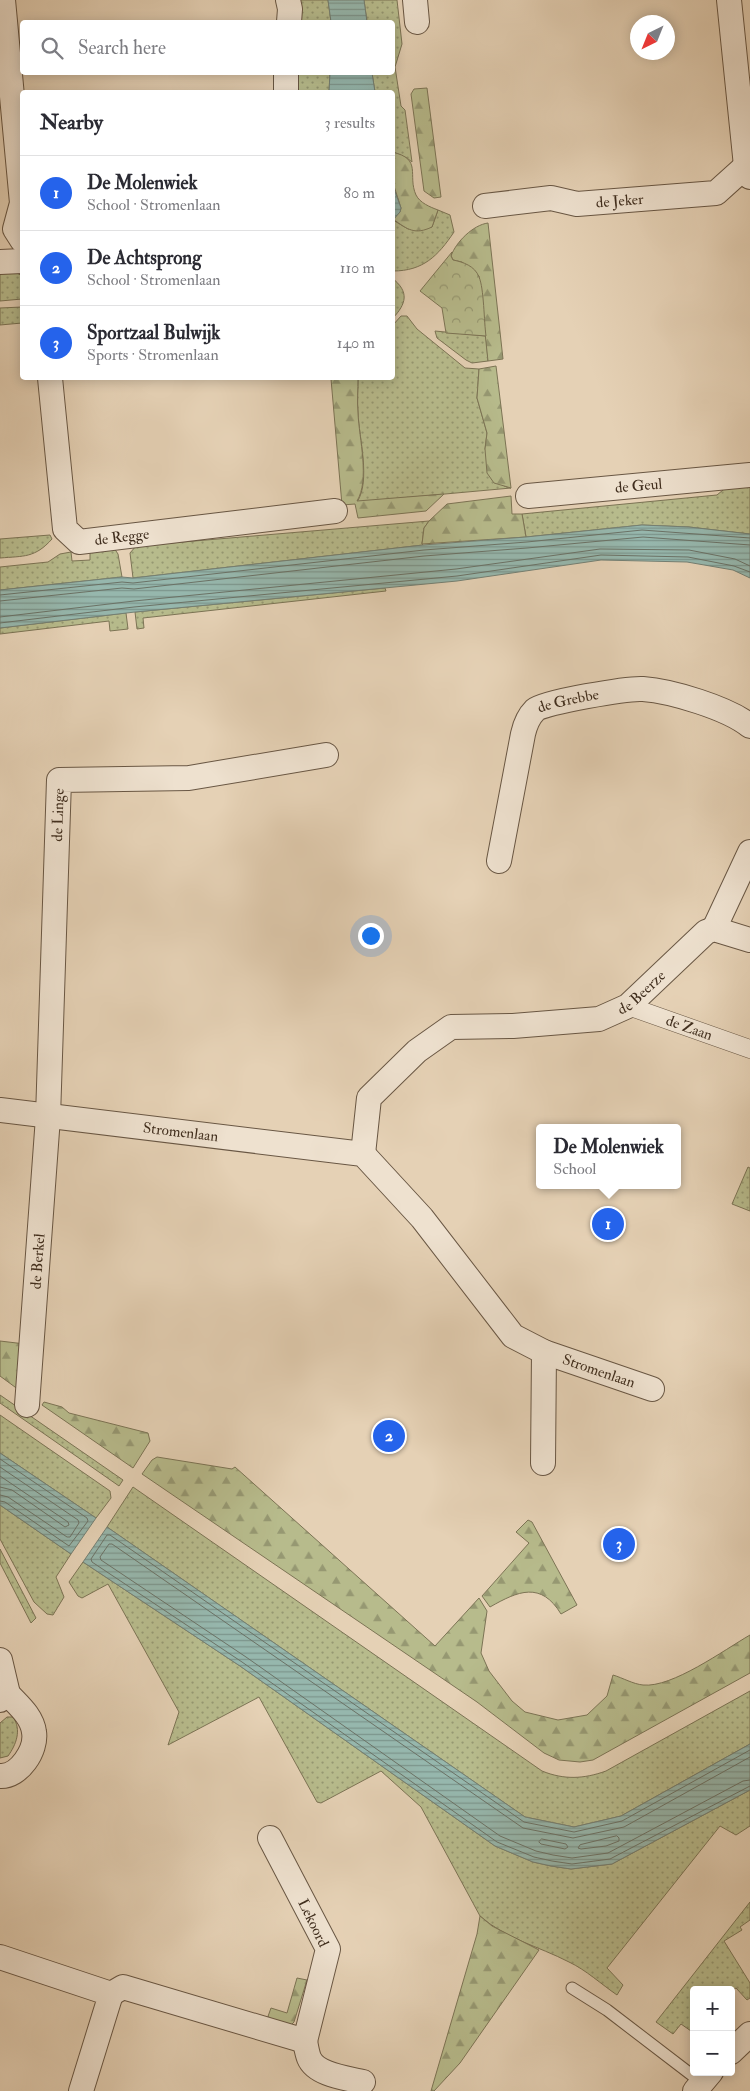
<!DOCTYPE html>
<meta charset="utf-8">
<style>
body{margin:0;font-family:"IM FELL Double Pica",serif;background:#f2f2f3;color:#2b2b33}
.controls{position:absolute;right:15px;bottom:15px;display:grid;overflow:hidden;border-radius:5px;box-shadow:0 2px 12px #0003}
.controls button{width:45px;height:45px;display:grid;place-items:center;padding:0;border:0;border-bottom:1px solid #e1e1e2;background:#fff;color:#2b2b33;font:25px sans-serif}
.compass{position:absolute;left:630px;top:15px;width:45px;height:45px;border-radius:50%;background:#fff;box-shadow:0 2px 12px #0003;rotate:223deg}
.you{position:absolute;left:370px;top:935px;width:18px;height:18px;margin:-12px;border:4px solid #fff;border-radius:50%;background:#1a73e8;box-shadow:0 0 0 8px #1a73e833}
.badge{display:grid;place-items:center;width:32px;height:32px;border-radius:50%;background:#2563eb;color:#fff;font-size:16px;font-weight:700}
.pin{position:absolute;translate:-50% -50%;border:2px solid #fff;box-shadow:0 1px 5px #0006}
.popup{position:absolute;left:536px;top:1124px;width:145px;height:65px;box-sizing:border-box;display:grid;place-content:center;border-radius:5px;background:#fff;filter:drop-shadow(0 1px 4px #0005);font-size:16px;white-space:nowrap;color:#7c7c81}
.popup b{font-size:19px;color:#2b2b33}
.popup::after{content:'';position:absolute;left:50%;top:100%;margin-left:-10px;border:10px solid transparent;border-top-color:#fff}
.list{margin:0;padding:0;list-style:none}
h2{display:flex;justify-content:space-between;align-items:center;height:65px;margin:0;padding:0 20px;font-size:21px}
h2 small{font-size:16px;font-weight:400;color:#7c7c81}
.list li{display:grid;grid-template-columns:32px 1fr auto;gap:15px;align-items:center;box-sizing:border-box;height:75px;padding:0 20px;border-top:1px solid #e1e1e2}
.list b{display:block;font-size:19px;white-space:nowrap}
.list p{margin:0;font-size:16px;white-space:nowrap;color:#7c7c81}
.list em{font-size:16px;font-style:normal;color:#7c7c81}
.icon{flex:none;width:28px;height:28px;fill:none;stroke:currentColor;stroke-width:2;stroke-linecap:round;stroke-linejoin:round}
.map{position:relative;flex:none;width:750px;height:2091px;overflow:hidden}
.search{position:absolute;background:#fff;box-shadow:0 2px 12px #0003;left:20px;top:20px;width:375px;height:55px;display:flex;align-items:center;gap:12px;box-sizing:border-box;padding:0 18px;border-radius:5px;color:#7c7c81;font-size:19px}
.panel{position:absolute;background:#fff;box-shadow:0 2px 12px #0003;left:20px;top:90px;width:375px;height:290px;border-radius:5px}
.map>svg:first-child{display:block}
</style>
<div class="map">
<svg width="750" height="2091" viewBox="0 0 750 2091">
<defs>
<pattern id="grass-dots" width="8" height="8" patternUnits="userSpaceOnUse" patternTransform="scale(1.25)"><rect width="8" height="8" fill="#b7bb8c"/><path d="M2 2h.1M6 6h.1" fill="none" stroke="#969872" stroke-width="1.8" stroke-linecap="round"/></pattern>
<pattern id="forest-firs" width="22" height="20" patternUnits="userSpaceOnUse" patternTransform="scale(1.25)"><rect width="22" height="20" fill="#b7bb8c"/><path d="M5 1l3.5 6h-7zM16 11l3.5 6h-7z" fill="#969872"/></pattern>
<pattern id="park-crowns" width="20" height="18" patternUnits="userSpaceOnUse" patternTransform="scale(1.25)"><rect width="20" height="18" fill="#b7bb8c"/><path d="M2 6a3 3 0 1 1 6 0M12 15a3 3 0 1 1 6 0" fill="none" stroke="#969872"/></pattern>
<pattern id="water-rules" width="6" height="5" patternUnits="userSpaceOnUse" patternTransform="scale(1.25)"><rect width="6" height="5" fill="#96b7ad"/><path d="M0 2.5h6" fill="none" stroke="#7c958c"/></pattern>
</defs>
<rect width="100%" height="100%" fill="#e5d1b5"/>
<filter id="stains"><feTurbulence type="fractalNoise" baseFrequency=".004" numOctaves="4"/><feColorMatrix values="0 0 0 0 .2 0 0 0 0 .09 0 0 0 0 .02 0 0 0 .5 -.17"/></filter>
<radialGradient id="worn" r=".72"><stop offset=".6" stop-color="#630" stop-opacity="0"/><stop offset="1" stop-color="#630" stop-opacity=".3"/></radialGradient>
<path fill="url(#grass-dots)" stroke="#7c7455" d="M296 0H328L331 22H298Z
M364 0H397L402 44 395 67 401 106 405 110 412 162 407 158 393 152 392 92H375L372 73 392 72V22H367Z
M296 73H330L329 92H295Z
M438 210 450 215 454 232C438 256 423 271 393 271V220L408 229 432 227Z
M0 273H17L22 276V299L0 301Z
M392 278C410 292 406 304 393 318Z
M22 307V323L0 325V308Z
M401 316H407L417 329 465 368 479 369 477 398 487 433 485 449 504 486 511 488 357 502C371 481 359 438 358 413 357 401 358 389 358 378H392L393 325Z
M435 331 486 336 488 361 472 363 466 360 437 338Z
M750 483V534L689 527 642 525 526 537 522 514 717 495 729 485Z
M429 521 424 528 422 544 423 545 133 578 130 553 136 546Z
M50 535 52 539C35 558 24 556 0 558V539Z
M114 548 118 554 122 577 0 590V567L48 562 60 554 71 552 72 561 90 560V550Z
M385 588 386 591 143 618 144 628 137 629 135 612Z
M126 613 128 629 110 631 109 621 0 634V628Z
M748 1167 750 1168V1211L732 1204Z
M0 1395 123 1480 119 1486 0 1403Z
M0 1415 110 1491 111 1498 96 1518 0 1453Z
M133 1487 542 1771C564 1780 584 1779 606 1771L750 1691V1744L621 1816 574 1827 525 1817 107 1527Z
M0 1505 71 1554 56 1577 64 1597 53 1615 47 1614 34 1602 0 1539Z
M0 1549 36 1618 31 1623 0 1563Z
M83 1562 240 1666 495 1846 533 1862 551 1866 571 1869 612 1864 750 1790V1826L736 1835 720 1826 607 1968 623 1985 617 1995C601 1984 586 1970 569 1962 538 1946 506 1939 480 1916L421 1807 381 1771 321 1803 317 1802 259 1697 168 1745 179 1712 108 1584 82 1598 78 1596 69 1582Z
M7 1717H13C22 1730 16 1745 8 1756L0 1758V1723Z
M750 1902V1920L740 1927 742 1930 724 1941 750 1983V1998L747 2000 736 1988 731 1991V1990H694V2028L691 2031 681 2024 673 2034 656 2022Z"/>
<path fill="url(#forest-firs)" stroke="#7c7455" d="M427 88 441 197 434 198 424 191 411 94 414 89Z
M392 152C423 159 407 175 416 195 420 203 430 207 438 210L432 227C415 235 408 230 393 219L400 212 401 208 393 183Z
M488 223 503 359 488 361 479 276 462 262 453 260 451 256C456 242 473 225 488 223Z
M496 366 511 488 494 483 487 473 485 449 487 433 477 398 479 369Z
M339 378H358C358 389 357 401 358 413 359 438 370 480 357 501L444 494 426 511 358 518 355 504 342 505 331 379Z
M511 496 512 514H522L526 537 422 544 424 528 429 521 447 504Z
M0 1341 25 1344 19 1390 0 1376Z
M44 1402 62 1407 69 1413 148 1433 150 1441 133 1468 42 1405Z
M157 1457 232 1469 235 1467 435 1646 479 1598 487 1611 481 1653 489 1671 512 1701 525 1712 558 1720 587 1715 607 1696 613 1675C623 1678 633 1684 643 1685 672 1688 724 1650 750 1635V1673L593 1760 580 1762 559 1760 544 1753 477 1702 142 1474 152 1460Z
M528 1520 532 1522 577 1605 561 1614C541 1581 518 1591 490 1607L482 1596 529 1543 516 1532Z
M480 1916 492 1926 539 1950 460 2063 434 2091H431L477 1934Z
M297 1978 307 1980 294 2022 290 2026 266 2022 271 2008 287 2013Z"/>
<path fill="url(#park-crowns)" stroke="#7c7455" d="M452 252 451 256 453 260C463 262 475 266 479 277 484 288 484 322 486 336L446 333 442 308 420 291Z"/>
<path fill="url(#water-rules)" stroke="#748074" d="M328 0H364L367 22H331Z
M330 73H372L375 92H329Z
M392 183 401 208 400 212 393 220Z
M642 525 689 527 750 534V578L733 570 687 562 601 560 457 581 135 612 0 628V590L122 577 133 578 423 545 526 537Z
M0 1453 96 1518 71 1554 0 1505Z
M107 1527 525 1817 574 1827 621 1816 750 1744V1790L612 1864 571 1869 551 1866 533 1862 495 1846 240 1666 83 1562Z"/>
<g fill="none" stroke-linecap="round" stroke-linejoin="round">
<path stroke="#6b7266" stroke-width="1" d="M0 595 122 582 133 583 424 550 527 542 642 530 750 538
M0 601 122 588 134 589 424 556 527 548 643 537 750 545
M0 617 134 601 456 569 600 549 689 550 735 559 750 566
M0 623 134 607 457 576 601 555 688 557 734 566 750 572
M0 1459 87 1518 88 1521 69 1546 5 1502 0 1501
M0 1467 78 1520 79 1523 70 1537H67L8 1497 0 1495
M0 1476 68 1522 69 1525 65 1527 12 1490 0 1487
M750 1750 622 1821 574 1832 524 1822 110 1535H107L91 1559 92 1562 242 1662 497 1842 534 1857 552 1861 572 1864 610 1859 750 1786
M750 1757 624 1827 573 1838 523 1828 112 1544H109L100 1557 101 1560 246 1657 500 1836 536 1851 553 1855 572 1858 608 1853 743 1781 750 1780
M617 1836 619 1838V1841L606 1846 581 1849 578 1848 580 1845Z
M542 1839 566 1844 568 1847 565 1849 541 1844 539 1842Z"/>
<defs>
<path id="service" d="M572 1988 607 2010 701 2082"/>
<g id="pedestrian">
<path id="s1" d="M628 1006 750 1049"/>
</g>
<g id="minor">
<path d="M3 0 22 203 15 229 22 240"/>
<path d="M288 0 290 9 289 22"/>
<path d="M415 0 417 22"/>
<path d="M729 0 746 166 750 177"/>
<path d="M286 92V72"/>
<path id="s2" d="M485 206 551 198 577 204 716 193 746 166"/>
<path d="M0 262 22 261"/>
<path id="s3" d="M50 378 65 529 79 542 335 511"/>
<path id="s4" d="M528 496 750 475"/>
<path id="s5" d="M499 861 523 734C525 725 528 717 535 710 544 702 628 688 643 689 671 691 728 708 750 726"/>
<path d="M714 929 750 852"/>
<path id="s6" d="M0 1110 363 1154 422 1218 513 1336 544 1352 543 1463"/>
<path id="s7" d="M363 1154 369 1098 417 1051 451 1027 513 1026 599 1019 628 1006 706 932 714 929 750 940"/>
<path id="s8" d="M544 1352 652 1389"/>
<path id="s9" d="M27 1405 48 1117 59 780 189 778 326 755"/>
<path d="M0 1660 8 1694 0 1700"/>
<path d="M0 1776C19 1777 37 1750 34 1732 32 1716 18 1705 8 1694"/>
<path d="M0 1957 111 1994 81 2091"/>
<path d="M111 1994 123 1987 305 2041 328 1949 270 1838"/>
<path d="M305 2041C306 2046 307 2053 309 2058 316 2075 347 2078 363 2082"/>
<path d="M731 2052 750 2034"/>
<path d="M695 2091 711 2072"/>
</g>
</defs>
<use href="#service" stroke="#695744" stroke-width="13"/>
<use href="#pedestrian" stroke="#695744" stroke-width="19"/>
<use href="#minor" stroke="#695744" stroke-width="26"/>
<use href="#service" stroke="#eee1cf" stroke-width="11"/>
<use href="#pedestrian" stroke="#eee1cf" stroke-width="18"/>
<use href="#minor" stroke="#eee1cf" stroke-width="24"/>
</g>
<g text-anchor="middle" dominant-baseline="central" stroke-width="5" stroke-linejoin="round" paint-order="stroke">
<g font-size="15" fill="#402e1e" stroke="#eee1cf">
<text stroke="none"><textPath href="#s2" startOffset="136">de Jeker</textPath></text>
<text stroke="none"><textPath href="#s4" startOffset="111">de Geul</textPath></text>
<text stroke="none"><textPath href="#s3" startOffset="214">de Regge</textPath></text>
<text stroke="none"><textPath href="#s5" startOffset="191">de Grebbe</textPath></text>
<text stroke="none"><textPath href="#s9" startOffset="591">de Linge</textPath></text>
<text stroke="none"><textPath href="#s7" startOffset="364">de Beerze</textPath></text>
<text stroke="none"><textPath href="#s1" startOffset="65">de Zaan</textPath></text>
<text stroke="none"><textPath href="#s6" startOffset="182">Stromenlaan</textPath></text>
<text stroke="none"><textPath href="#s9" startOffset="144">de Berkel</textPath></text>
<text stroke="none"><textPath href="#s8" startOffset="58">Stromenlaan</textPath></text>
<text transform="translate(313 1923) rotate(64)">Lekoord</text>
</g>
</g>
<rect width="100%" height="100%" filter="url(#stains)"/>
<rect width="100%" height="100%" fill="url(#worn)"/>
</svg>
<div class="controls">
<button>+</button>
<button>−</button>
</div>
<svg class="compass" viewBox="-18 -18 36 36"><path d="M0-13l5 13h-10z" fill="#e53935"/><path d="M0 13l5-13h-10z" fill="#7c7c81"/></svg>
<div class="you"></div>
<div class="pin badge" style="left:608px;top:1224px">1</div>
<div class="popup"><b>De Molenwiek</b>School</div>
<div class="pin badge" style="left:389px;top:1436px">2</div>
<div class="pin badge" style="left:619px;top:1544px">3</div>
<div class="search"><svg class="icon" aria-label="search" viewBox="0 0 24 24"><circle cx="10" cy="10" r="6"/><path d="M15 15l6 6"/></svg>Search here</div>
<section class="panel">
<h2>Nearby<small>3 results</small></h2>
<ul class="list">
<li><span class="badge">1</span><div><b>De Molenwiek</b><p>School · Stromenlaan</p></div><em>80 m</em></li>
<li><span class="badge">2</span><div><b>De Achtsprong</b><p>School · Stromenlaan</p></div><em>110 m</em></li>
<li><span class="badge">3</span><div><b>Sportzaal Bulwijk</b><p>Sports · Stromenlaan</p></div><em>140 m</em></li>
</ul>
</section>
</div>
